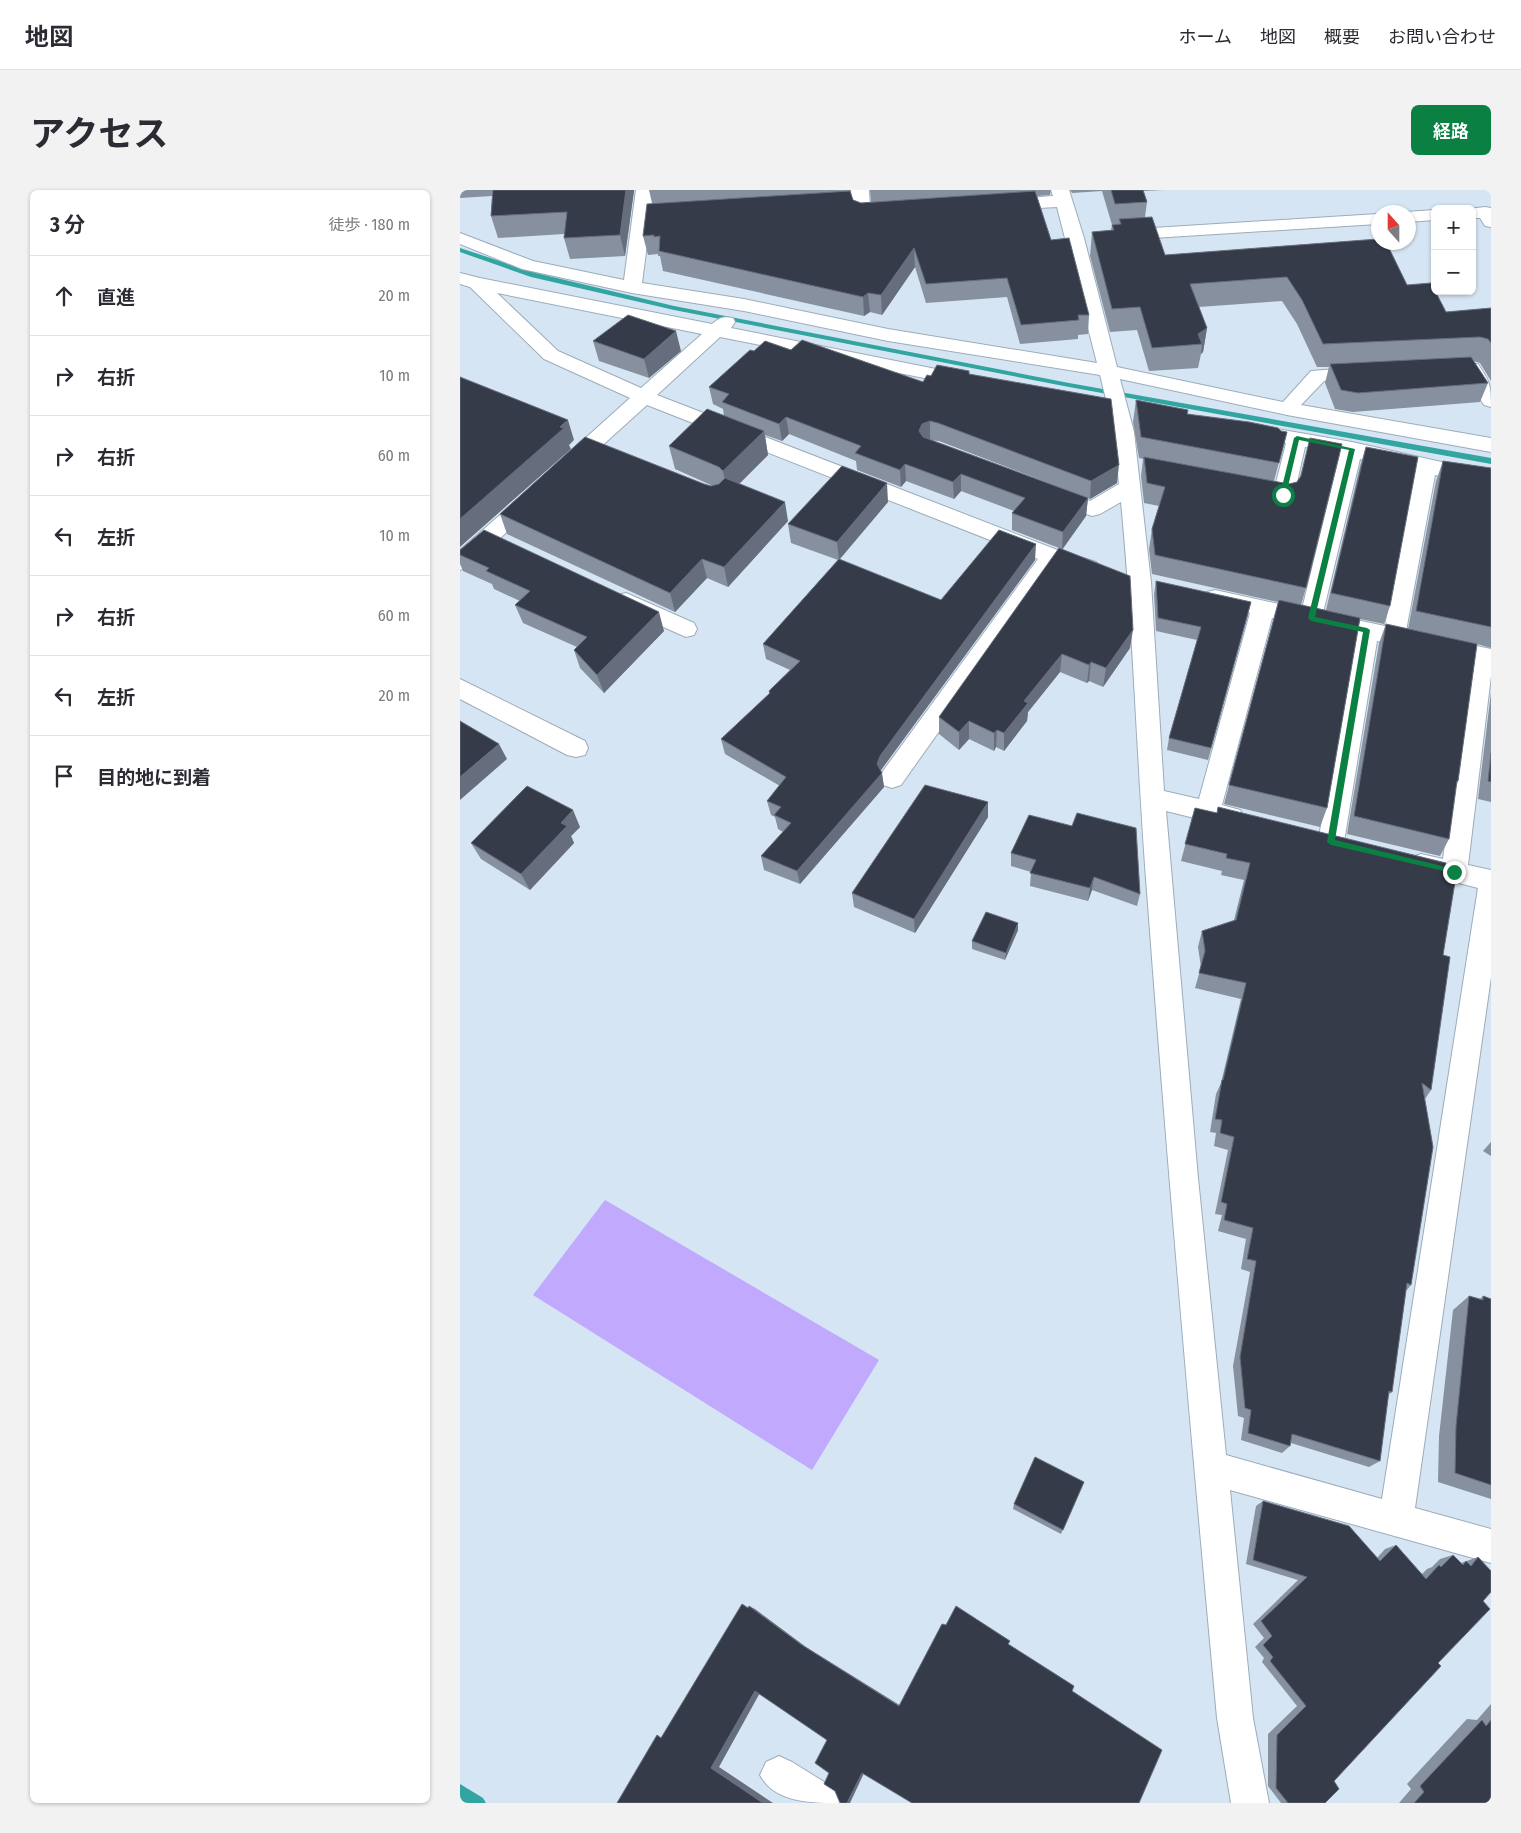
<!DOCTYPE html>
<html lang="ja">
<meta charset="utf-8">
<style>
body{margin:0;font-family:"Fira Sans Condensed","Noto Sans JP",sans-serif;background:#f2f2f3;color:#2b2b33}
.controls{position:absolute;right:15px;top:15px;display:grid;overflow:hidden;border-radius:8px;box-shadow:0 1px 4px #0004}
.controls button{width:45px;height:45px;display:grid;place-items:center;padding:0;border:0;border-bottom:1px solid #e1e1e2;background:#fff;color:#2b2b33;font:25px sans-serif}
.compass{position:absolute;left:911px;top:15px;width:45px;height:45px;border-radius:50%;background:#fff;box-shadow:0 1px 4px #0004;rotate:339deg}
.stop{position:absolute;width:15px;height:15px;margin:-11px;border:4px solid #0b8043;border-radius:50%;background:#fff}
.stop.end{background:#0b8043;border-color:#fff;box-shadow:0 1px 5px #0008}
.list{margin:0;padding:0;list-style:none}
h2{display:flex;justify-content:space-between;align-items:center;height:65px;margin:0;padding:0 20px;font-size:21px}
h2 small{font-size:16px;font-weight:400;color:#7c7c81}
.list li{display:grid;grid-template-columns:32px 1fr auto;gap:15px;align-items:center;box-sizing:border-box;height:80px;padding:0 20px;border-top:1px solid #e1e1e2}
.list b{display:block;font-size:19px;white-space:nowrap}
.list em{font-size:16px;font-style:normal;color:#7c7c81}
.icon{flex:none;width:28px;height:28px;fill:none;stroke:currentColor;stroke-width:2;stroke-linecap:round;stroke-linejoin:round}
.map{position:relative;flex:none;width:1031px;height:1613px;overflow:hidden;border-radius:8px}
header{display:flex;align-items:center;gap:30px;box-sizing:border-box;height:70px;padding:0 25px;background:#fff;border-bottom:1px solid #e1e1e2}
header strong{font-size:24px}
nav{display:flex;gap:28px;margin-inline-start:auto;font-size:18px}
.intro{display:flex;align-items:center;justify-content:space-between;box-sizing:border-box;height:120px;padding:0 30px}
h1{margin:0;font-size:35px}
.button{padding:12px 22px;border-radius:8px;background:#0b8043;color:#fff;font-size:18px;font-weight:700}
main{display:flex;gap:30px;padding:0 30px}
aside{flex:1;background:#fff;border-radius:8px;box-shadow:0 1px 4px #0004}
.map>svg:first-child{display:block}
</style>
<header>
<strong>地図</strong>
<nav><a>ホーム</a><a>地図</a><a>概要</a><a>お問い合わせ</a></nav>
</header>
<div class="intro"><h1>アクセス</h1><a class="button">経路</a></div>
<main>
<aside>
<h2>3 分<small>徒歩 · 180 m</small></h2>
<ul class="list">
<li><svg class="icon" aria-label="ahead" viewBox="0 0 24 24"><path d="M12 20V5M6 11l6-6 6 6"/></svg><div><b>直進</b></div><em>20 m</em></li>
<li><svg class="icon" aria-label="right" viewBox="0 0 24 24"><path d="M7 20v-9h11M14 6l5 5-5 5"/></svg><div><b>右折</b></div><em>10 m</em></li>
<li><svg class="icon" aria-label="right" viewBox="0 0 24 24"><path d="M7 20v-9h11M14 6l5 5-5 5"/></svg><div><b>右折</b></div><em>60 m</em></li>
<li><svg class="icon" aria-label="left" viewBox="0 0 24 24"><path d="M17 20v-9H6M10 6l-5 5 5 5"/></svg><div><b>左折</b></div><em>10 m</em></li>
<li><svg class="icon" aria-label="right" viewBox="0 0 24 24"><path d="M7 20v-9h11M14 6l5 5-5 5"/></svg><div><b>右折</b></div><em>60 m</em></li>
<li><svg class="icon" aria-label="left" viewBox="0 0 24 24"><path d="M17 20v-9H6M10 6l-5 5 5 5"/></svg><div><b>左折</b></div><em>20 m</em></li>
<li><svg class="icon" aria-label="arrive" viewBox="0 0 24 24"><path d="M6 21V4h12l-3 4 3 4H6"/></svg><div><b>目的地に到着</b></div></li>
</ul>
</aside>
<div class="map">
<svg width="1031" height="1613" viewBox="0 0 1031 1613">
<rect width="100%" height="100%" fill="#d5e5f4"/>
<path fill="#c1a9fd" d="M145 1010 419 1170 352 1280 73 1105Z"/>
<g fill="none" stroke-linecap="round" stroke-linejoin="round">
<path fill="#32a5a1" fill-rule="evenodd" d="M0 58 76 83 214 116 609 193 1031 268V274L609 197 214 120 71 87 0 62Z
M0 1594 23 1608 26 1613H4L0 1611Z"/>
<defs>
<path id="minor" d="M176 0H194L182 93 284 109 428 139 637 173 597 17 540 20 534 19 531 15 534 11 540 10 593 6 591 0H609L624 48 657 177 823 212 851 181 903 177 910 179 913 183 910 187 864 191 841 215 1031 248V262L827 225 660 189 674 242 691 392 704 601 739 609 790 423 747 414 744 408 747 402 755 400 842 419 880 264 845 257 834 305 830 310 823 312 792 306 788 301 792 296 799 294 815 297 826 253 781 245 778 240 781 235 788 234 892 252 1031 283V297L975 285 946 441 1031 459V486L1008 675 1031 680V787L955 1318 1031 1339V1373L770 1300 793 1528 809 1613H771L757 1528C732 1257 708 986 688 715 677 581 674 446 661 312L640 324 632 326 585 309 581 304 585 299 592 297 630 311 659 294 654 242 640 185 428 151 284 121 172 103 62 79 0 54V43L73 71 164 90ZM900 269 955 281 925 436 863 423ZM812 428 895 446 858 652 862 659 871 662 880 659 884 652 917 451 1010 471 983 669 961 664 952 667 948 674 952 681 1018 698 922 1309 766 1265 738 988 706 621 771 637 780 634 784 627 780 620 762 615Z
M391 0H409L410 19H434L437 23 434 27C423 30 407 32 396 29L393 25Z
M1025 17 1031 18V37L1025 36 1020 28H1012V19H1008Z
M975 20V30L948 32V22H945Z
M918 24V34L661 50 655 49 652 45 655 41 661 40Z
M0 83 20 88 252 134C259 128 263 126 273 128L275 132 271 138 516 187 519 191 516 195 509 197 260 147 197 205 600 361 636 372 639 377 636 382 628 385 597 375 441 595 432 598 423 595 420 588 423 581 578 369 187 215 114 281 107 283 100 281 97 276 100 271 170 208 84 169 10 97 0 94ZM37 103 242 144 181 198 98 161Z
M1001 172 1018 174C1030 192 1031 195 1031 217L1024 215 1005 184 994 182 991 178 994 174Z
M72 301 79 303 83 308 79 313 8 377 0 380V360L65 303Z
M166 403 234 433 237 439 234 445 226 447 158 417 155 411 158 405Z
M0 489 125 551 128 558 125 565 116 567 107 565 0 509Z
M319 1566 332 1572 377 1600 383 1613C351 1613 315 1613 300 1585L306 1572Z"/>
</defs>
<use href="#minor" stroke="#9cacba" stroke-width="2"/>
<use href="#minor" fill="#fff" fill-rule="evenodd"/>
</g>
<path fill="#86909f" d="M0 0H174L165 66 110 69 104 48V44L38 48 31 26 32 6 0 8Z
M189 0H391L390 2 393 10 401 13 411 12 410 0H591L590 5 577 6 591 50 629 125 628 144 618 145V149L560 154 547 107 466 113 455 77 422 125 410 122 404 126 203 81 200 66H198V64L188 65 183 46 192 13Z
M610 0H704L683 1 687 12 685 27 705 65 947 95 986 122 1031 118V191L1020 173 1014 171 1028 193 1020 212 893 222 875 219 865 193 869 177H857L837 134 822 111 739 117 747 138 743 162 741 164 738 178 689 181 677 140 650 142 630 66 632 42 651 40 652 35 642 1 612 3Z
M133 151 221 161 189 188 139 171Z
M331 160 463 192 471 186 509 184 657 293 630 309 479 251 469 250 628 308 626 326 602 359 670 458 643 497 629 491 627 493 600 482 568 522 567 531 544 561 536 557 534 561 509 549 499 560 479 544V527L599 358 552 340V323L554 321 501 301 494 309 446 291 441 297 397 280 396 271 329 244 322 251 305 245 308 265 279 294 328 331 268 397 247 388 215 422 47 344 40 324 244 294 251 296H253L215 279 209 256 264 226 263 219 253 214 249 197 294 161Z
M676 210 727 224 827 242 814 291 829 294 837 292 840 287 850 248 846 398 841 415 866 420 900 276 906 257 930 416 924 434 900 429 867 618 860 637 764 614 818 412 692 384 689 359 692 339 699 316 684 313 681 286 683 269 679 268 673 232Z
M983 271 1031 278V458L1017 454 998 591 996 596 989 649 980 666 887 644 919 453 926 434 948 439 976 291Z
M428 312 379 370 481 410 575 370 421 580 424 597 340 694 304 680 301 666 323 642 318 639 315 627 311 625 307 611 320 596 265 564 261 549 309 504V501L330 480 306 469 303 454 378 370 331 353 328 334Z
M0 360 204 441 144 503 120 478 114 460 117 457 63 433 55 415 60 411 34 399 32 394 3 381 0 374Z
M696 391 788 425 748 570 707 560 709 548 737 450 696 441 694 404Z
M1031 502V612L1018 609Z
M528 612V627L455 743 394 717 392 703Z
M735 618 985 677 983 765 971 900 965 909 951 1095 946 1101 932 1202 928 1205 920 1271 909 1277 831 1253 830 1256 822 1263 781 1250 784 1228 778 1226 773 1176 790 1082 781 1079 786 1049 758 1041 762 1025 755 1024 768 960 754 956 756 943 750 942 756 904 761 893 781 809 735 798 741 777 738 757 742 741 774 730 784 690 761 685 762 681 721 671Z
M569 625 680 704 677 716 632 700 628 711 570 696 571 682 551 676V663Z
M120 637 111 646 114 653 70 700 21 669 11 653Z
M558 733V740L545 770 512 759V751Z
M1031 952V966L1023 961Z
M1009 1106 1020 1109 1023 1106 1031 1109V1309L978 1292 979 1246 993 1120Z
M624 1292 601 1344 553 1319 554 1314Z
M803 1311 917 1368 925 1359 936 1355 962 1384 967 1379 972 1377 980 1369 993 1365 1001 1373 1018 1367 1023 1411 978 1473 874 1591 865 1613H821L808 1596V1544L837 1516 802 1472 804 1468 795 1457 804 1448 793 1434 838 1390 786 1374 796 1316Z
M1031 1514V1613H939L951 1599 947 1594 1007 1529 1017 1530Z"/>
<path fill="#666e7d" d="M166 0H174V1L165 66 160 45Z
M454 58 455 77 422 125 421 105Z
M408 103 410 122 404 126 403 107Z
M747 138 743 162 741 164 742 154 738 144Z
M216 141 221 161 189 188 184 169Z
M326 227 329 244 322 251 319 234Z
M108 230 114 250 109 255 111 259 0 357V329Z
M470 231V249L462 252 459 241 462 234Z
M304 241 308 265 268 305 263 281Z
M445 274 446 291 441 297 440 280Z
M659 275 657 293 630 309 631 291Z
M501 284V301L494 309 493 292Z
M427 293 428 312 379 370 377 352Z
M628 308 626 326 602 360 603 342Z
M325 312 328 331 268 397 264 377Z
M576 354 575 370 421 580 419 587 422 583 424 597 340 694 337 681 417 574 420 566Z
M242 369 247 388 215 422 210 403Z
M199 422 204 441 144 503 137 485Z
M673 440 670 458 643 497 646 478Z
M602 464 600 482 568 522 567 531 544 561V543L564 511Z
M631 472 629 491 627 493 629 475Z
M509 531V549L499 560V542Z
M537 540 536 557 534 561V543Z
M39 554 47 569 0 610V587Z
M528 612V627L455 743 454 729Z
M113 620 120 637 111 646 114 653 70 700 61 684 101 633Z
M634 687 632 700 628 711 630 698Z
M558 733V740L545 770 546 763Z
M289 1416 295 1419 346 1457 441 1516H439L342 1455Z
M295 1501H301L259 1577 313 1613H303L251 1578Z
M405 1581 390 1613H387L402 1583Z"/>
<path fill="#363b4a" stroke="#666e7d" d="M33 0H166L160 45 104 48 107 22 31 26Z
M651 0H683L687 12 655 14Z
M390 1 393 10 401 13 575 1 591 50 609 48 629 125H618L619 130 561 135 547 88 466 94 454 58 421 105 408 103 403 107 199 61 200 46 194 47V45L183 46 187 14Z
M692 27 705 65 918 49V52H926L947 95 971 93 986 122 1031 118V153L1028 149 1020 147 863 154 842 110 827 87 730 94 747 138 738 144 742 154 692 158 680 117 652 119 632 42 654 40 652 35 661 34 659 29Z
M168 125 216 141 184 169 133 151Z
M342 150 463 192 467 185 471 186 477 175 509 181V184L651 209 659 275 631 291 478 233 470 231 462 234 459 241 463 247 628 308 603 342 552 323 565 308 501 284 493 292 445 274 440 280 395 263 401 256 326 227 319 234 262 212 269 204 249 197 290 160 294 161 305 151 331 160Z
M1011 167 1028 193 898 203 881 200 870 174Z
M0 187 108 230 100 237 104 238 0 329Z
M676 210 728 220 727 224 789 232 818 238 821 241 827 242 819 273 681 247Z
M247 219 304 241 263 281 259 277 209 256Z
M125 247 244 294 251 296 259 294 265 288 325 312 264 377 242 369 210 403 40 324Z
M850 248 882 254 846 398 695 365 692 339 705 297 687 293 684 267 829 294 837 292 841 286Z
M906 257 958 267 930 416 871 403Z
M983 271 1031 278V437L956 421Z
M382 276 427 293 377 352 328 334Z
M24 340 199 422 137 485 114 460 127 447 55 415 70 401 26 381 29 378 0 365V360Z
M539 340 576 354 420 566 417 574 422 583 337 681 301 666 331 633 314 625 321 617 307 611 326 587 261 549 310 503 309 501 340 471 303 454 379 369 481 410Z
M599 358 670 386 673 440 646 478 631 472 629 475 602 464 564 511 568 513 544 543 537 540 534 543 509 531 499 542 479 527Z
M696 391 791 412 751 558 709 548 741 437 698 428Z
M819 410 900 428 867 618 769 595Z
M926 434 1017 454 998 591H997L989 649 894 626Z
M0 531 39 554 0 587Z
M1031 563V592L1028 591Z
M465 595 528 612 454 729 392 703Z
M67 596 113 620 101 633 107 636 61 684 11 653Z
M758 617 986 673 985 677 997 680 983 765 990 767 971 900 962 893 973 957 951 1095 947 1093 932 1202 929 1201 920 1271 832 1244 830 1256 788 1243 791 1220 785 1218 780 1167 796 1071 787 1069 793 1038 764 1030 767 1014 761 1012 774 947 760 943 762 930 755 929 762 890H763L786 793 739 783 745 761 742 741 776 730 790 673 766 668 767 664 725 654 735 618 757 623Z
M617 623 676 638 680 704 634 687 630 698 570 683 576 670 551 663 569 625 612 636Z
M526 722 558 733 546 763 512 751Z
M1009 1106 1023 1110V1106L1031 1109V1295L995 1283 996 1236Z
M575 1267 624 1292 603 1340 554 1314Z
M803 1311 889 1336 920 1371 936 1355 966 1389 979 1375 981 1377 993 1365 1003 1375 1006 1371 1011 1376 1018 1367 1031 1381V1402L1023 1411 1030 1419 978 1473 981 1476 874 1591 879 1599 865 1613H828L816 1598 817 1545 846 1516 810 1471 813 1467 803 1455 812 1446 801 1431 847 1387 793 1370Z
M282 1414 288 1418 289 1416 342 1455 439 1516 482 1434 486 1435 496 1416 550 1451 548 1454 614 1496 612 1501 702 1560 679 1613H452L402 1583 387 1613H380L375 1601 364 1594 369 1583 355 1573 367 1550 295 1501 251 1578 303 1613H157L197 1545 201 1548Z
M1022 1530 1026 1536 1031 1530V1613H954L964 1602 960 1596Z"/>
<path fill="#0b8043" d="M837 246 895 259 855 427 907 438 910 440 875 650 994 679 998 682 997 684 871 655 867 652 903 442 851 431 848 428 889 260 839 250 826 305 823 307 820 305 834 248Z"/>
</svg>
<div class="controls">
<button>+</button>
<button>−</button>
</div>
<svg class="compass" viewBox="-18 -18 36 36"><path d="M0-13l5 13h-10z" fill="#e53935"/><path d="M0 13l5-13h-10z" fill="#7c7c81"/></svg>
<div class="stop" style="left:823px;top:305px"></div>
<div class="stop end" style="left:994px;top:682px"></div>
</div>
</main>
